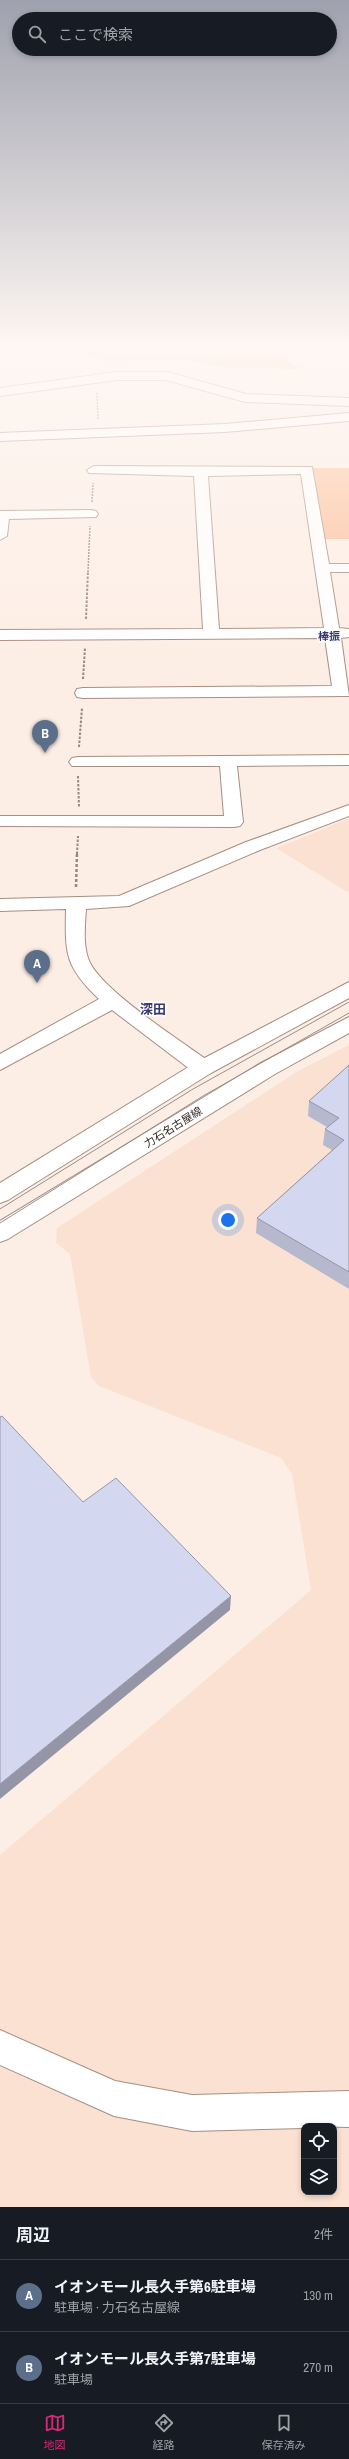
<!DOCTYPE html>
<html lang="ja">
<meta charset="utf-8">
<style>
body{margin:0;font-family:"Archivo Narrow","Noto Sans JP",sans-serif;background:#20242c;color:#f1f3f6}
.controls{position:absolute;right:12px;bottom:12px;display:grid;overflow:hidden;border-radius:8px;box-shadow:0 2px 6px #0003}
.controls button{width:36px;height:36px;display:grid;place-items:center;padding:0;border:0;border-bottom:1px solid #363941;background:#171b24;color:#f1f3f6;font:20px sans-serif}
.you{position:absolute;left:228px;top:1220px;width:14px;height:14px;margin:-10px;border:3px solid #fff;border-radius:50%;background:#1a73e8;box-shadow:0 0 0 6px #1a73e833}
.badge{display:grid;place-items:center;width:26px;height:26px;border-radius:50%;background:#db2777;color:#fff;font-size:13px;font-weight:700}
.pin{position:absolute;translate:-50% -33px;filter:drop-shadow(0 1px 2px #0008)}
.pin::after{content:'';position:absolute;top:21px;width:14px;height:12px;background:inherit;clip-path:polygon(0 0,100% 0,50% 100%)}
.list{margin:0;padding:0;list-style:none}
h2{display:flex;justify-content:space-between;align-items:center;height:52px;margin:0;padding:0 16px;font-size:17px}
h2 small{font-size:13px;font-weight:400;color:#9ea1a6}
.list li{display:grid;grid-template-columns:26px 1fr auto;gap:12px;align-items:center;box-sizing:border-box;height:72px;padding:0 16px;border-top:1px solid #363941}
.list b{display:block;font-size:15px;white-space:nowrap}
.list p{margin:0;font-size:13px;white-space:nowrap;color:#9ea1a6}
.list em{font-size:13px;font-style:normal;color:#9ea1a6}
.icon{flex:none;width:22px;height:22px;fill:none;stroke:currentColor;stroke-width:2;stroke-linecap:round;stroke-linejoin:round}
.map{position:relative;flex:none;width:349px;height:2207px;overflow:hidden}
.search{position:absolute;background:#171b24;box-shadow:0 2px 6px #0003;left:12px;right:12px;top:12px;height:44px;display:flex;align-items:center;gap:10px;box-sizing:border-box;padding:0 14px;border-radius:22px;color:#9ea1a6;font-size:15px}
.sheet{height:196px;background:#171b24}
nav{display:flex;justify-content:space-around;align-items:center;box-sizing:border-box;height:56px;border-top:1px solid #363941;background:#171b24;font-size:11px;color:#9ea1a6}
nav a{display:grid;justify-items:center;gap:2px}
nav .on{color:#db2777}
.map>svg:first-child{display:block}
</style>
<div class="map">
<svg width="349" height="2207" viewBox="0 0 349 2207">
<rect width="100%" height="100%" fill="#fdeee5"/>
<path fill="#fbe1d2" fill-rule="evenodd" d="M349 818V893L276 848 304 837Z
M349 1045V2207H0V1855L311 1590 292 1474 281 1458 99 1386 91 1377 70 1254 56 1243 57 1228 298 1071ZM304 2126H334V2192H304Z"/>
<path fill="#fcbd97" d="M264 346 302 369 226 368 190 360 103 361 71 346Z
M312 468H349V539H324Z"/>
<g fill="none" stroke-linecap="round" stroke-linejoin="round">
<defs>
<path id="minor" d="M117 372H167L246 394 349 398V406L245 402 166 380H117L0 396V388Z
M94 466 312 467 329 564H349V572H330L339 628 349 629V637L341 638 349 696 83 698 77 697 75 693 77 689 83 688 332 686 325 638 0 640V630L203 629 194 476 89 473 87 470ZM301 474 324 628 219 629 208 476Z
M91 510 96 511 98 514 96 517 9 519 7 536 0 540V511Z
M349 755V765L237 766 243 822 240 826 234 827 0 826V816H224L220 766H72L69 762 72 758 78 757Z
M349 805V816L260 850 129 906 86 909C85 925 83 943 88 958 97 988 183 1042 211 1063L214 1068 211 1073 203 1075 195 1073 112 1010 0 1070V1054L99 999C65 967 65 954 66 909L0 911V899L119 896 246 842Z
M0 2030 115 2081 192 2095 349 2091V2127L304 2126V2128L192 2131 114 2116 0 2065Z"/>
<path id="major" d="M349 413V421L225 432 0 441V433L225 424Z
M349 982V998L211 1073 8 1200 0 1203V1183L195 1063Z
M349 1017V1033L275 1074 8 1239 0 1242V1221L259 1064Z"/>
</defs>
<use href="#minor" stroke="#a68e81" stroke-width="2"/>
<use href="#major" stroke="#a68e81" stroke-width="2"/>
<path stroke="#958981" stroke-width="1.5" stroke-dasharray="2 1" stroke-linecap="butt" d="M97 393 98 420
M92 502 93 483
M88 572 90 526"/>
<path stroke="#958981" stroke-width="2" stroke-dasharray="2.5 1.5" stroke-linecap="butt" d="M86 619 88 571
M83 679 85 648
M79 747 82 708
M78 776 79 807
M77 854 78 836"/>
<path stroke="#958981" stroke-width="2.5" stroke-dasharray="3 2" stroke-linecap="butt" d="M76 887 77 853"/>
<use href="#minor" fill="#fff" fill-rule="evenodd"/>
<use href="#major" fill="#fff" fill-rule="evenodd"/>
<path stroke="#9a8e87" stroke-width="1" d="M0 1209 193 1089 349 1002
M0 1223 203 1096 349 1013"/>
</g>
<path fill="#b6b9ce" d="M349 1065V1289L256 1233 257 1218 332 1150 323 1145 325 1129 327 1127 308 1116 309 1101Z"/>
<path fill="#9496a8" d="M231 1596 230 1610 0 1799V1784Z"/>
<path fill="#d4d7f0" stroke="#9496a8" d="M349 1065V1272L257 1218 344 1140 325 1129 339 1118 309 1101Z
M2 1416 83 1502 116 1478 231 1596 0 1784V1417Z"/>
<linearGradient id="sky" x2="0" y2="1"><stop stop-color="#9fa1ae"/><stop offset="0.53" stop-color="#fef7f3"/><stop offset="1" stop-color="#fef7f3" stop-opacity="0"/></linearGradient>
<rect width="349" height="655" fill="url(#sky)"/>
<g text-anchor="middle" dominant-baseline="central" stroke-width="3" stroke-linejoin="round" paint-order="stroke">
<g font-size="11" font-weight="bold" fill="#363672" stroke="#fefefe">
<text x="329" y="636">棒振</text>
</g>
<g font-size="11" fill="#322923" stroke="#fefefe">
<text transform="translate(173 1127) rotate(-32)">力石名古屋線</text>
</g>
<g font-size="13" font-weight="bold" fill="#363672" stroke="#fefefe">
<text x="153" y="1009">深田</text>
</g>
</g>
</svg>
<div class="controls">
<button><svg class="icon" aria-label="locate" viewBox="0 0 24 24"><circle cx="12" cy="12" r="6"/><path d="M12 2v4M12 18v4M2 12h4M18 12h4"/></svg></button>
<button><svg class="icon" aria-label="layers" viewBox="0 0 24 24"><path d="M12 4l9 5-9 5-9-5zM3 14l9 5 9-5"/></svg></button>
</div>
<div class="you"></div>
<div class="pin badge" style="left:37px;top:983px;background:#5c6f8a">A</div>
<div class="pin badge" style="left:45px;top:753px;background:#5c6f8a">B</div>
<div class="search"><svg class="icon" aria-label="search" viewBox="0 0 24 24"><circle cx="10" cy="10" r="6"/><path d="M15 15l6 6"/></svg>ここで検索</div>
</div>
<section class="sheet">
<h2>周辺<small>2件</small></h2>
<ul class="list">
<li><span class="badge" style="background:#5c6f8a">A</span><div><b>イオンモール長久手第6駐車場</b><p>駐車場 · 力石名古屋線</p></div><em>130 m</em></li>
<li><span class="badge" style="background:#5c6f8a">B</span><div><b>イオンモール長久手第7駐車場</b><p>駐車場</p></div><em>270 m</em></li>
</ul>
</section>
<nav>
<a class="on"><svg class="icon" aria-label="map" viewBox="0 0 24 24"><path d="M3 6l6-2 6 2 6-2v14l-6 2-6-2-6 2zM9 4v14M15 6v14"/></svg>地図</a>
<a><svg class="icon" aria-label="directions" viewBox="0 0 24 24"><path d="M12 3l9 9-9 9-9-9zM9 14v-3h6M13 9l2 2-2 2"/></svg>経路</a>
<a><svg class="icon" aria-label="saved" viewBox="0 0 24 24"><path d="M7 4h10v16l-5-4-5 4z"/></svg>保存済み</a>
</nav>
